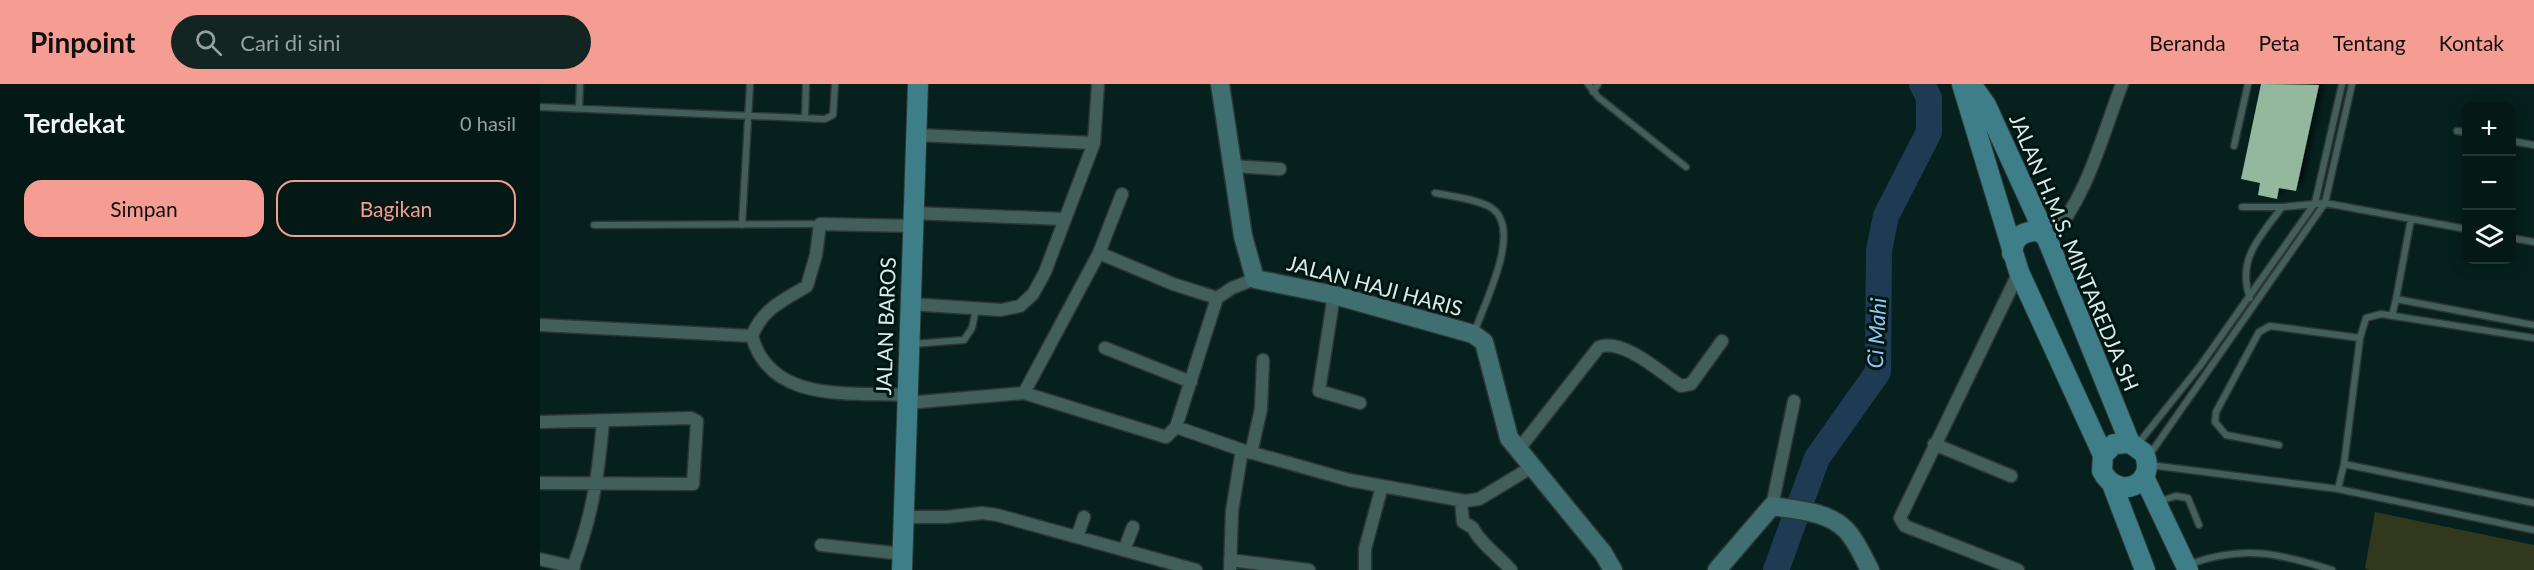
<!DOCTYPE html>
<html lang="id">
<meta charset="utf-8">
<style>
body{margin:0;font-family:Lato,sans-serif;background:#122523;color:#f1f3f6}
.controls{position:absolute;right:18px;top:18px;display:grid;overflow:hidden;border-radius:12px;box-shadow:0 3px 15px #0003}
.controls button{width:54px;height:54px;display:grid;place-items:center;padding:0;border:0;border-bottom:2px solid #253735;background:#041816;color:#f1f3f6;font:30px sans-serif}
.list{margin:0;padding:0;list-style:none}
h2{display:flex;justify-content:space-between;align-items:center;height:78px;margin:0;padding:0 24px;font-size:26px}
h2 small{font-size:20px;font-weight:400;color:#97a0a1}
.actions{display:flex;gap:12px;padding:18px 24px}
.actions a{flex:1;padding:14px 0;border:2px solid #f59c93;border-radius:18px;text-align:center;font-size:21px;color:#f59c93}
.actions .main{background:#f59c93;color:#111}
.icon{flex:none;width:33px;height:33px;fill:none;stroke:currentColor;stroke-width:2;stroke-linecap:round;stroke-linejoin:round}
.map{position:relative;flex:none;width:1994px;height:486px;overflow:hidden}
header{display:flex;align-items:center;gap:36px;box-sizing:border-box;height:84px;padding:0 30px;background:#f59c93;color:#111}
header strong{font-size:28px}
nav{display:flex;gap:33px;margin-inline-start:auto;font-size:21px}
.search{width:420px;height:54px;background:#122523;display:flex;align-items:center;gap:15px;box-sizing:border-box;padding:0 21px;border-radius:33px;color:#97a0a1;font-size:22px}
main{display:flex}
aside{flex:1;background:#041816}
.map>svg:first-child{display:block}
</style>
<header>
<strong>Pinpoint</strong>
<div class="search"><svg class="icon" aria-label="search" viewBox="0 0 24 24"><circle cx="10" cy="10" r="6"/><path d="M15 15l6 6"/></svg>Cari di sini</div>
<nav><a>Beranda</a><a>Peta</a><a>Tentang</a><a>Kontak</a></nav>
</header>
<main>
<aside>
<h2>Terdekat<small>0 hasil</small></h2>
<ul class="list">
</ul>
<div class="actions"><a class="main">Simpan</a><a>Bagikan</a></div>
</aside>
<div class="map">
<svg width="1994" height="486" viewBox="0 0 1994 486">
<defs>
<filter id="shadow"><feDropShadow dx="5.5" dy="-5.5" stdDeviation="3" flood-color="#0009"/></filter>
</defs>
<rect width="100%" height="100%" fill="#05201d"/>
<path fill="#31381e" d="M1835 428 1994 461V486H1829L1825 484Z"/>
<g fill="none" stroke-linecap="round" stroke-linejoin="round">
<path stroke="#1f3b54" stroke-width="26" d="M1236 486 1277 374 1338 288 1339 166 1346 132 1389 48V14L1382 0"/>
</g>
<path fill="#93b89d" filter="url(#shadow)" d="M1721 0 1779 1 1756 107 1739 104 1737 115 1718 111 1720 99 1701 95Z"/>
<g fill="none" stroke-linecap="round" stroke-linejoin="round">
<defs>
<path id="lane" d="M1048 0 1058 13 1146 83
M1053 8 1058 0
M0 23 285 35 293 31 295 0
M39 24 40 0
M265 34 266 0
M1917 47 1926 48
M1972 57 1994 61
M1694 62 1708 0
M895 109C910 112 942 116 953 125 982 148 944 219 935 247
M1702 123H1742
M54 141 280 140
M202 141 210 0
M1972 154 1994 158
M1710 214C1696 175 1721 152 1742 123L1785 119 1926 145
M1856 215 1871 135
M1852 232 1856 215 1994 241
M1994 254 1841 230 1826 234 1820 254 1804 380 1994 419
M373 260 424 256 432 244 436 225
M1597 361 1660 282 1775 119 1802 0
M1739 361 1686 351 1675 338 1676 328 1719 248 1730 242 1820 254
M1608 373 1785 119 1812 0
M1610 381 1798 405 1994 446
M1798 405 1804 380
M1620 417 1636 412 1648 414 1659 441
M1650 480C1704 461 1738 469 1792 486"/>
<path id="street" d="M376 51 554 59
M691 82 740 85
M373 129 523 135
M1508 157C1547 115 1562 52 1582 0
M559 169 633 200 677 214
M794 211 779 307 820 319
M370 220 461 226 480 222 493 210 505 188 554 59 558 0
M0 241 212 252
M212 252C222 225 244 216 267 202L276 171 280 140 373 142
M212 252C230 320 312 308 367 311
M565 264 651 298
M484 309 559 169 582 110
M366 319 484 309 626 353 636 343 677 214 692 204 715 195
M0 338 151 334 157 337 153 400 0 399
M636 343 702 366 692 427 690 486
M1394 360 1471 392
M979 365 1059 263C1083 254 1120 288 1141 302L1151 300 1182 257
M702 366 809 396 925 417 939 415 992 383
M711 369 721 325 723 276
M921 417 923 438 933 444C939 458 960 473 971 486
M1232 422 1254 317
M364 433H406L442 429 457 431 656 486
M537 453 544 433
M281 461 363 470
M584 466 593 443
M0 475 34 483
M690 476 769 486
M32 486C52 433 58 394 63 338
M825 486V465L842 402
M1478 486 1365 442 1360 434 1479 188"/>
<path id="secondary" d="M680 0 703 152 715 195 794 211 933 250 944 258 969 354 1063 469 1073 486
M1177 486 1232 422C1256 426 1288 427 1306 446 1316 456 1323 473 1330 486"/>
<path id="primary" d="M1422 0 1479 188 1563 371 1562 387C1578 418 1618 400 1604 369L1590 359 1574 360 1563 371
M1431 0 1446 21 1508 157 1590 359
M1472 169C1474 153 1482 147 1498 147L1506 152
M1604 393 1648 486
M1572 400 1605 486
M362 486 378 0"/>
</defs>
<use href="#lane" stroke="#2c3634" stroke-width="9"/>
<use href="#street" stroke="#2c3634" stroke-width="15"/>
<use href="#secondary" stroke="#2c3634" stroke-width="21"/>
<use href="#primary" stroke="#2c3634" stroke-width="22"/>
<use href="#lane" stroke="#435f5b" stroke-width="6"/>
<use href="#street" stroke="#435f5b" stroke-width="12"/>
<use href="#secondary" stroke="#406f72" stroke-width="18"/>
<use href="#primary" stroke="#3e7e89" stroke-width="20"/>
</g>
<g text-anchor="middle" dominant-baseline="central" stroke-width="6" stroke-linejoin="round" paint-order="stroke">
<g font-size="21" fill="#dbebe8" stroke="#001613">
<text transform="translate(1535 168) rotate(67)">JALAN H.M.S. MINTAREDJA SH</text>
<text transform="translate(835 201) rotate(15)">JALAN HAJI HARIS</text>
<text transform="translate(345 242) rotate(-88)">JALAN BAROS</text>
</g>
<g font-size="22" font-style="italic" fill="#94c6f5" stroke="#001613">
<text transform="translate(1336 249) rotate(-87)">Ci Mahi</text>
</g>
</g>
</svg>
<div class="controls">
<button>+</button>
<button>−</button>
<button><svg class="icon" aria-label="layers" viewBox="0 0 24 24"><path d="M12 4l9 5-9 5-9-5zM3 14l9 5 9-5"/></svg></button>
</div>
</div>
</main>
